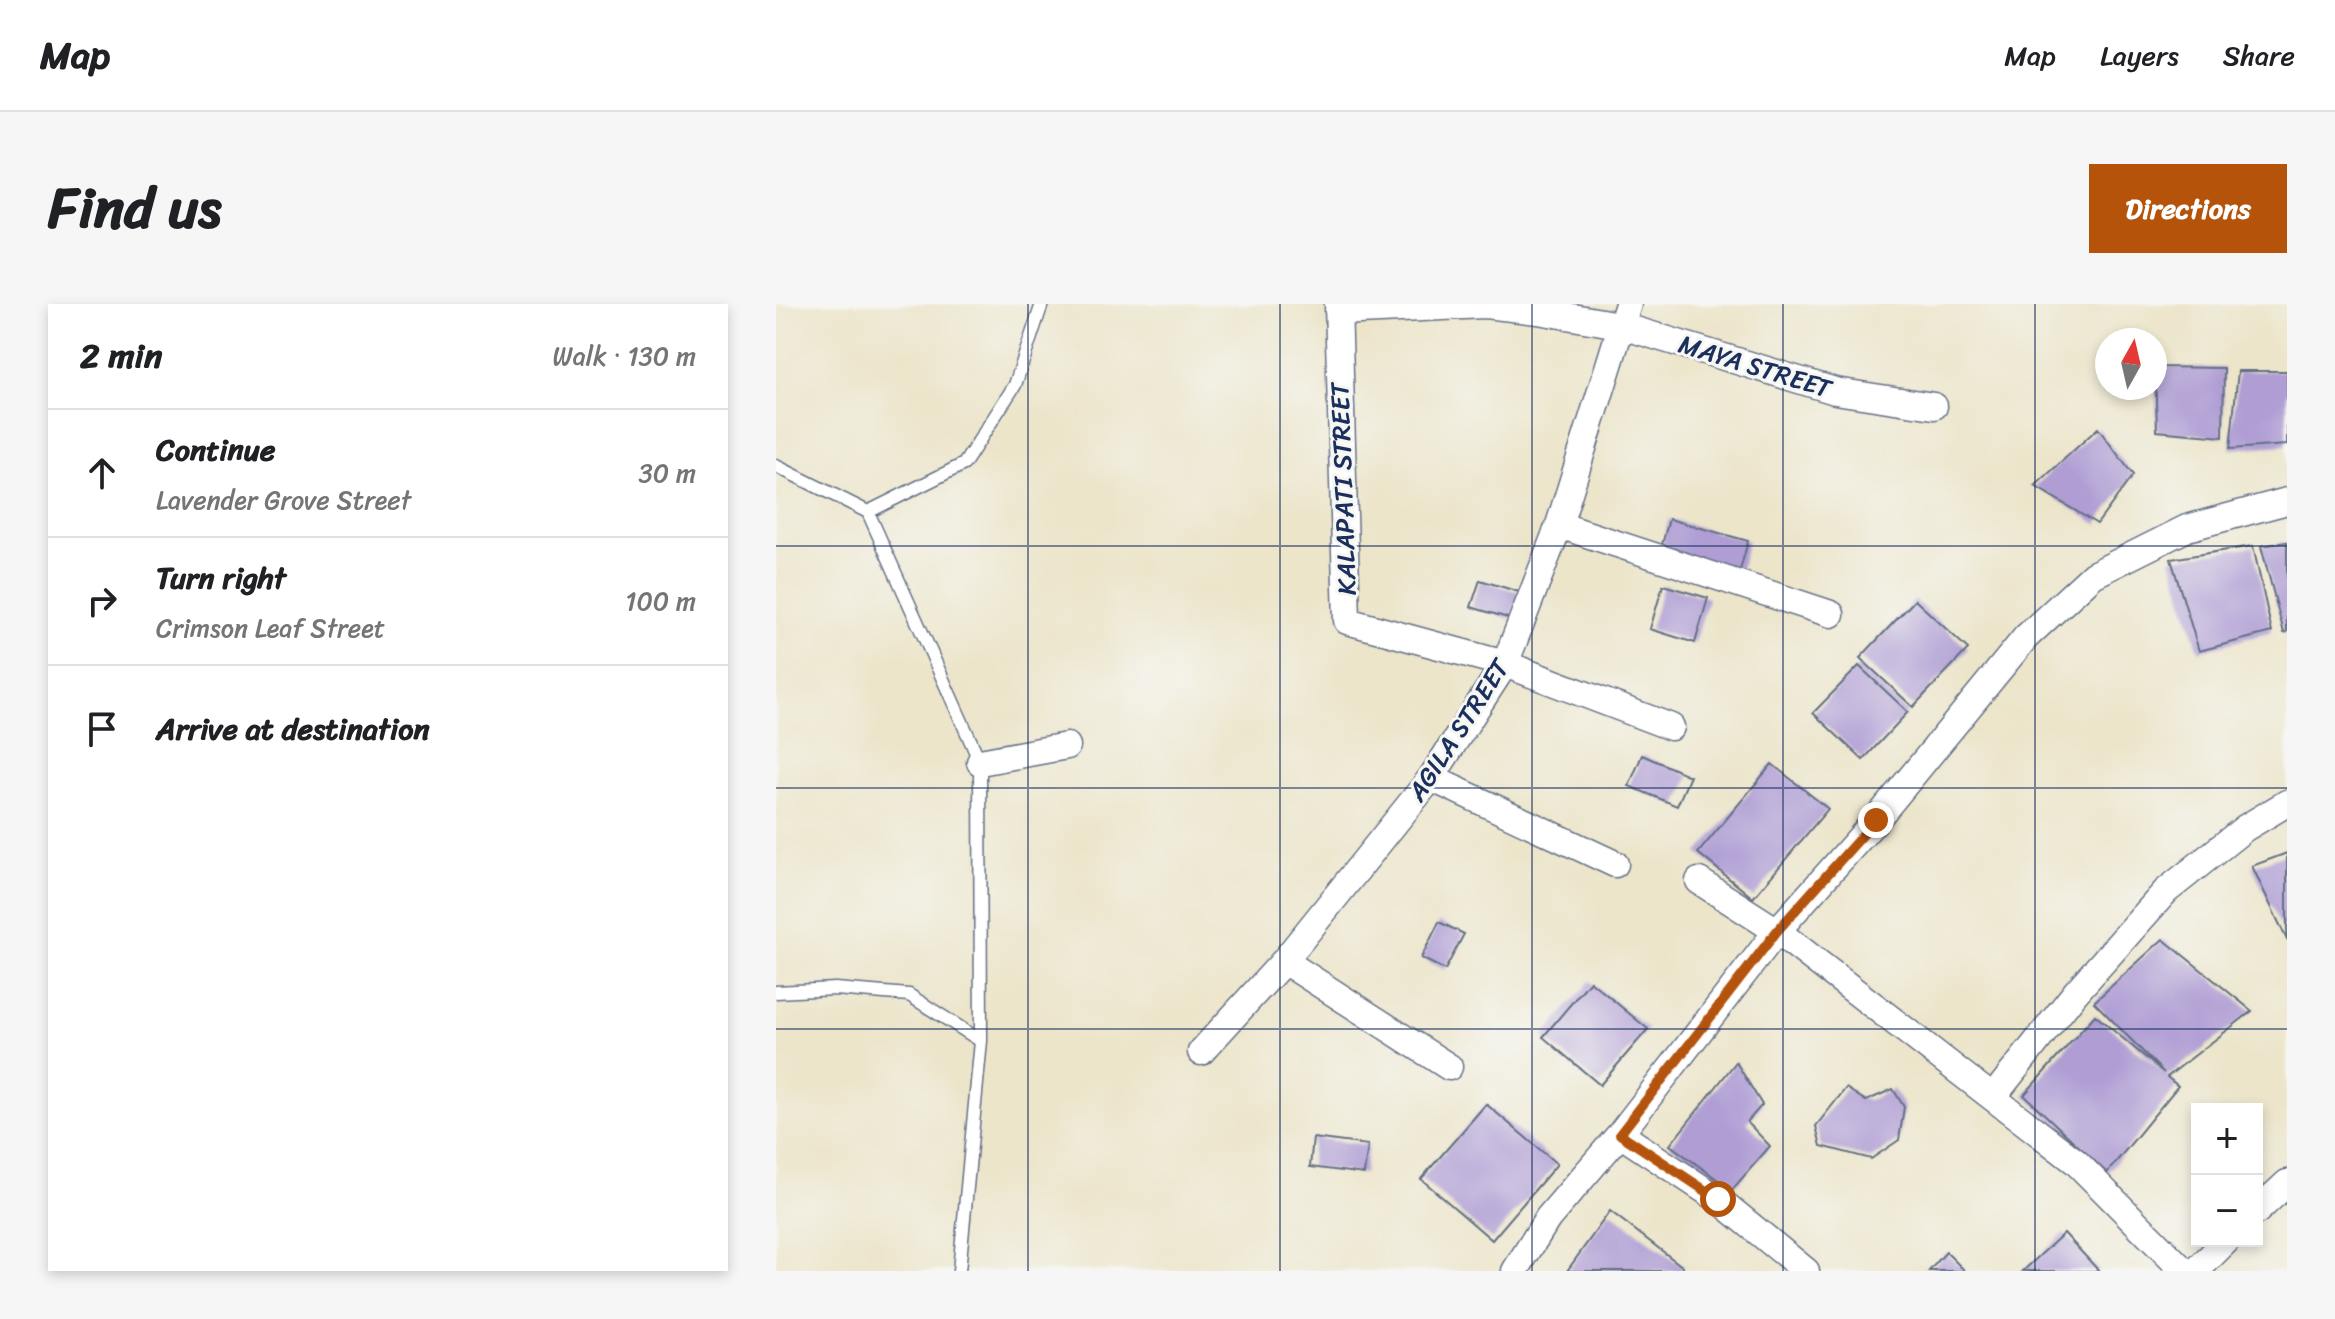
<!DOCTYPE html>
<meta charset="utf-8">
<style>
body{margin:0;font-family:Sriracha,sans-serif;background:#f6f6f6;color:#202124}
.controls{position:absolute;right:24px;bottom:24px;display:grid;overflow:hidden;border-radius:0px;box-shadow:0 4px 12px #0003}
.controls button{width:72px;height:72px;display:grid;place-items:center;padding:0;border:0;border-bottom:2px solid #e0e0e0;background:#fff;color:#202124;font:40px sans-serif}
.compass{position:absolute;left:1319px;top:24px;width:72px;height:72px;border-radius:50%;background:#fff;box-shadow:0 4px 12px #0003;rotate:8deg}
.stop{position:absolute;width:24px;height:24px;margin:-18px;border:6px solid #b45309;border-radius:50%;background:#fff}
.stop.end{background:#b45309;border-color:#fff;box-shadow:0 2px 8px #0008}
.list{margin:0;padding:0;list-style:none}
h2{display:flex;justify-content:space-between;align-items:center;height:104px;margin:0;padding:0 32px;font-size:34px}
h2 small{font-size:26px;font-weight:400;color:#757577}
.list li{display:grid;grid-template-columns:52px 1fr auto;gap:24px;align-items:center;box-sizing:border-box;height:128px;padding:0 32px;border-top:2px solid #e0e0e0}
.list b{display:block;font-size:30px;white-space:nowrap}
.list p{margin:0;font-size:26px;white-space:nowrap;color:#757577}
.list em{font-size:26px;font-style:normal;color:#757577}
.icon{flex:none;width:44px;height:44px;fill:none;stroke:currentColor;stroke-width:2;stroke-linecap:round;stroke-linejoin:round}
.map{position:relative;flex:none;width:1511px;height:967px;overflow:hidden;border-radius:0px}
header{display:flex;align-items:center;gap:48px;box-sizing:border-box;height:112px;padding:0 40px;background:#fff;border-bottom:2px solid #e0e0e0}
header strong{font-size:38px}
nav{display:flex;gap:44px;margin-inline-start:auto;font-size:28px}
.intro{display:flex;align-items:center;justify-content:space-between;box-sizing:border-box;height:192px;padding:0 48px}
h1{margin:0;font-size:56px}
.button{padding:20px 36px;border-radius:0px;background:#b45309;color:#fff;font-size:28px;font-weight:700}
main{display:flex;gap:48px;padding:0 48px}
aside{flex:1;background:#fff;border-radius:0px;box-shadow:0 4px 12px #0003}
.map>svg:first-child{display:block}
</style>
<header>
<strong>Map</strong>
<nav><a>Map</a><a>Layers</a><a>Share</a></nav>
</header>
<div class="intro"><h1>Find us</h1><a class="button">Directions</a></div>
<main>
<aside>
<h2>2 min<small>Walk · 130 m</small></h2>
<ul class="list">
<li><svg class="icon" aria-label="ahead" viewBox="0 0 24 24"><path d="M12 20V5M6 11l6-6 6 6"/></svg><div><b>Continue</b><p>Lavender Grove Street</p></div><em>30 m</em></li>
<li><svg class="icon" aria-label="right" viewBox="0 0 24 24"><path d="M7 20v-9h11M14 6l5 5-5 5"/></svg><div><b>Turn right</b><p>Crimson Leaf Street</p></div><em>100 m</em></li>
<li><svg class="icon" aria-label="arrive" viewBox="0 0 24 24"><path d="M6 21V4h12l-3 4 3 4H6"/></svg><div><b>Arrive at destination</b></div></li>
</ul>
</aside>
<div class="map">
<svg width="1511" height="967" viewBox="0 0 1511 967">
<rect width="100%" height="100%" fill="#f6f6f2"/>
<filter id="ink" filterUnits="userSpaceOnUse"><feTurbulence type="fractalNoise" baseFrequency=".0125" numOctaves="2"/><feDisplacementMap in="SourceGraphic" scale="16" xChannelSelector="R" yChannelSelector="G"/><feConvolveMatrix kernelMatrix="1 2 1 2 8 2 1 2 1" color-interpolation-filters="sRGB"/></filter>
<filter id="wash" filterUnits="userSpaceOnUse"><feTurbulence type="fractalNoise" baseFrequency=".006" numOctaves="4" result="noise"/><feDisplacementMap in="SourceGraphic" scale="32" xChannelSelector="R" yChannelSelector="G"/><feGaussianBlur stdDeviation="1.8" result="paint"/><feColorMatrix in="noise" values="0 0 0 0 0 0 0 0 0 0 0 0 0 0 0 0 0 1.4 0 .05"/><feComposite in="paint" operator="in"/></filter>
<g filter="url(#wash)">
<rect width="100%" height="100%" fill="#ece5ca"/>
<g id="blocks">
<path fill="#af9dd4" d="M1379 63 1448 64 1447 133 1381 127Z
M1462 67H1511V141L1454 145Z
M1322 124 1357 171 1321 220 1259 182Z
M893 215 972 237 963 270 884 248Z
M1511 238V328L1508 329 1485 242Z
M1477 242 1496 328 1423 347 1395 255Z
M704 276 743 288 735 315 695 303Z
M887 281 932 294 919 339 874 325Z
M1139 296 1192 345 1137 403 1084 354Z
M1083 362 1132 408 1087 456 1037 409Z
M866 451 914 472 901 502 853 482Z
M996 460 1052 505 977 594 922 549Z
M1511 549V636L1476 562Z
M663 618 688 630 669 666 645 654Z
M1387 635 1476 707 1391 773 1402 782 1331 869 1248 791 1319 711 1388 769 1318 698Z
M814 677 872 725 824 781 767 733Z
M960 758 986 801 971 818 994 842 956 886 894 841Z
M1070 784 1090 797 1117 785 1128 803 1123 836 1095 855 1045 842 1040 822Z
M710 800 781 860 716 936 645 875Z
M537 834 592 841 588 870 534 863Z
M834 907 907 963 904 967H791Z
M1288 929 1323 967H1247Z
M1170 948 1189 967H1153Z"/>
</g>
</g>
<g filter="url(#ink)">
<use href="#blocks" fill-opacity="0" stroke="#646f84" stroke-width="2"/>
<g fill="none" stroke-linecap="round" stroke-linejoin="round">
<defs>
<path id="service" d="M0 162 92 208 204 458 205 737 183 967
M92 208 188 160 239 81 266 0
M0 688 59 685 133 691 205 737"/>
<path id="minor" d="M562 0 571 317 729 360 895 423
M562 8 709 1 762 7 843 21 1059 87 1158 102
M783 221 1055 310
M204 458 291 442
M655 474 839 560
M923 577 1001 627 1300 858 1408 967
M508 657 673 763
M425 748 508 657 655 474 729 360 783 221 852 0
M1217 793 1300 688 1390 587 1469 524 1511 499
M844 830 942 895 1030 967
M1481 907 1511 879
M739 967 772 914 844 830 1001 627 1100 516 1250 333 1317 271 1411 224 1511 197
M1420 967 1450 937"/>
</defs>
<use href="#service" stroke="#646f84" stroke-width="15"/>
<use href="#minor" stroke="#646f84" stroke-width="29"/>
<use href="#service" stroke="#fff" stroke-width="12"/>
<use href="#minor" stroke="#fff" stroke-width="26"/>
</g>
</g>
<g fill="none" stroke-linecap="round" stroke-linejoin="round" filter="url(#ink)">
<path stroke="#b45309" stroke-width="10" d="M942 895 844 830 1001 627 1100 516"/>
</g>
<path fill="none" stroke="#1b2f5e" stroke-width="2" stroke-opacity="0.55" d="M252 0V967M504 0V967M756 0V967M1007 0V967M1259 0V967M0 242H1511M0 484H1511M0 725H1511"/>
<g text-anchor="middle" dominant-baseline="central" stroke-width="6" stroke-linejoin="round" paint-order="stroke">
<g font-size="26" fill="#1b2f5e" stroke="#f6f6f2">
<text transform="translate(979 62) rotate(17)">MAYA STREET</text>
<text transform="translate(567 185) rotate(-92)">KALAPATI STREET</text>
<text transform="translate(682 426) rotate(-57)">AGILA STREET</text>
</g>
</g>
</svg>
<div class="controls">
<button>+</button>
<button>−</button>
</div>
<svg class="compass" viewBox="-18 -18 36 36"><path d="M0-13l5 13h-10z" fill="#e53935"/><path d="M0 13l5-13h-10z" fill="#757577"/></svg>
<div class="stop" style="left:942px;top:895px"></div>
<div class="stop end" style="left:1100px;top:516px"></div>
</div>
</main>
